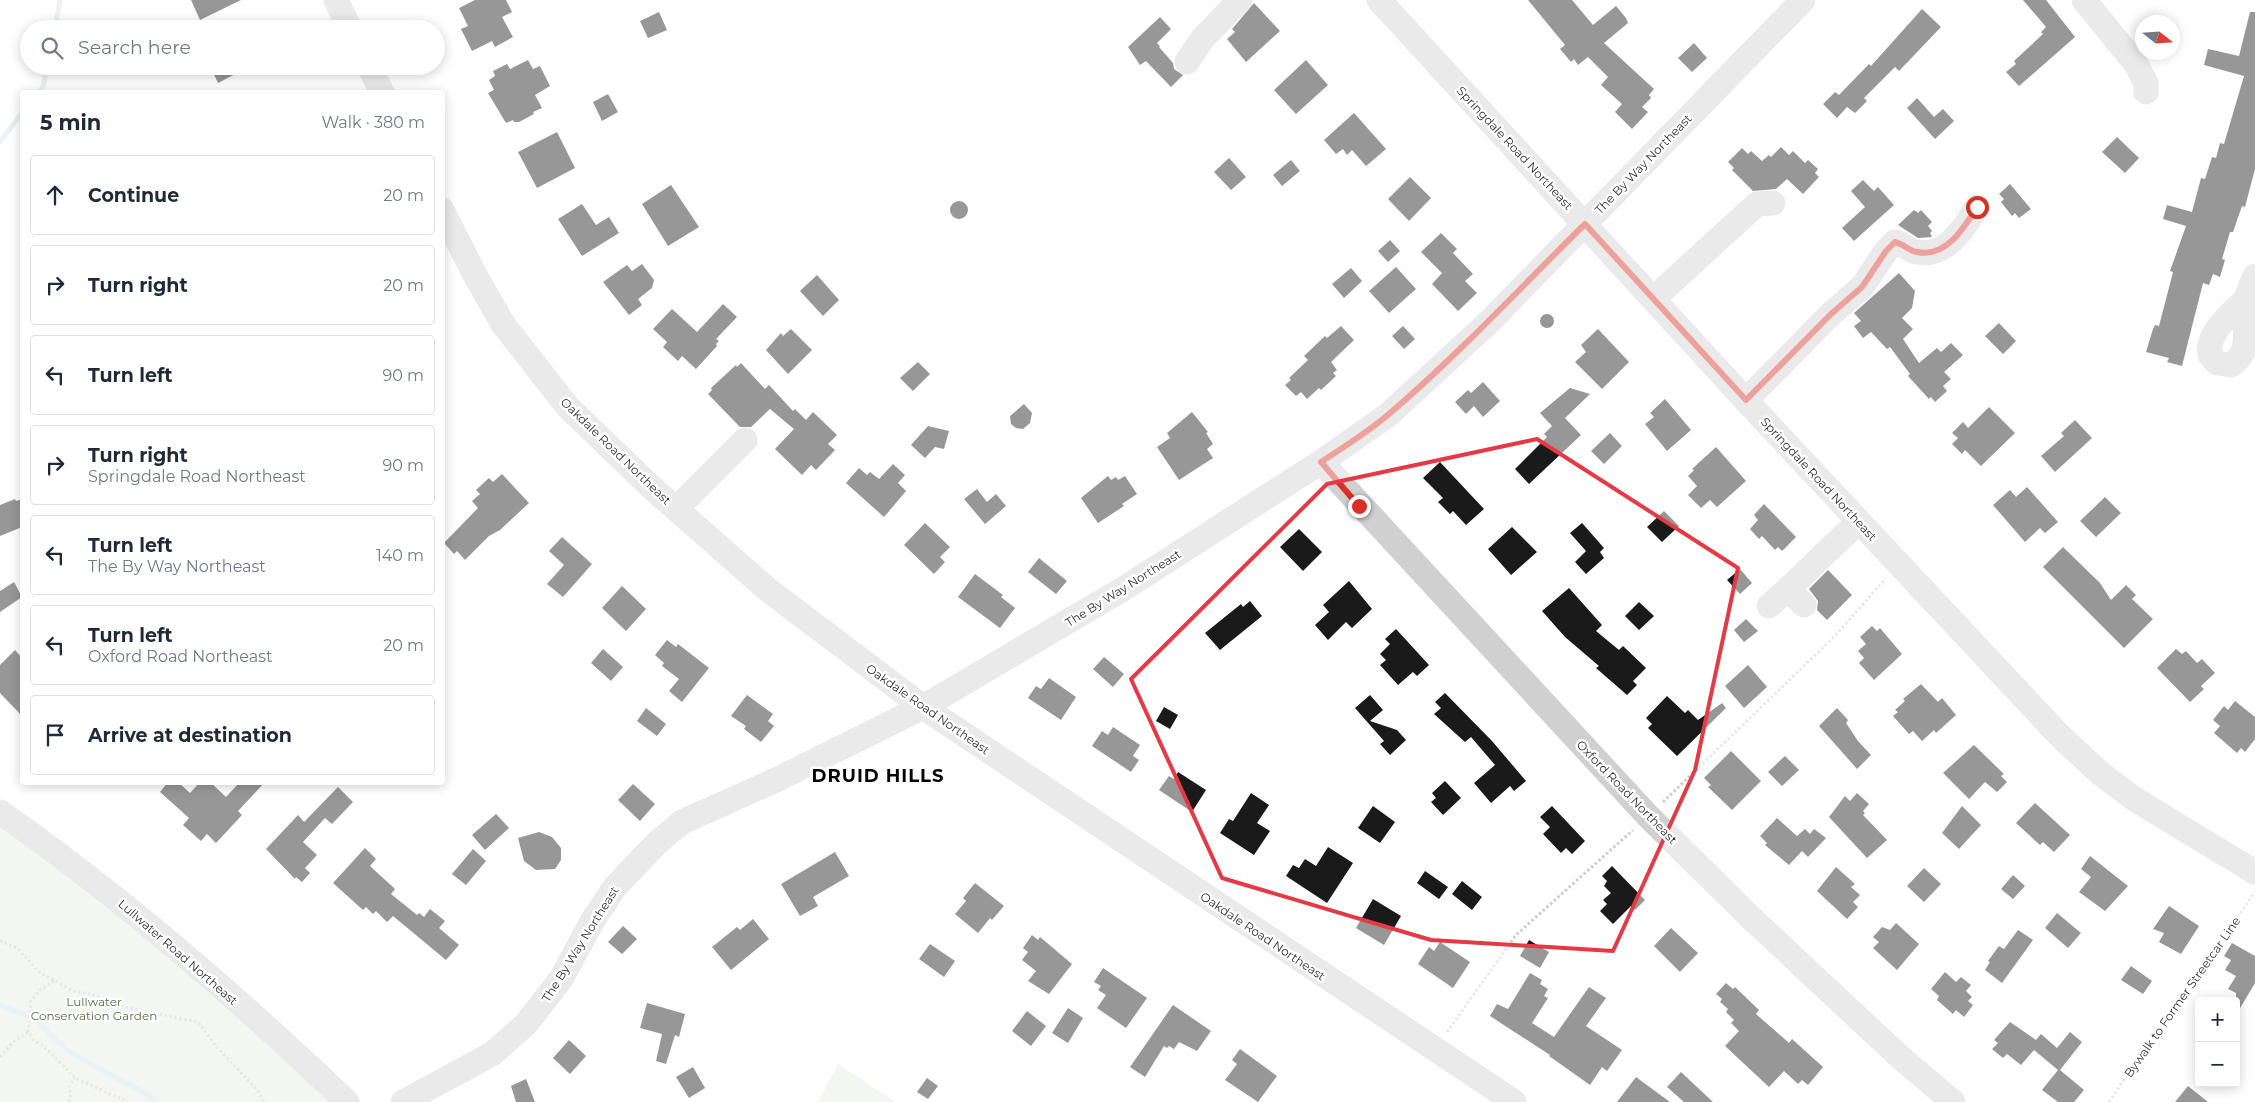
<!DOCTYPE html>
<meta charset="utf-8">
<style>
body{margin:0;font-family:Montserrat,sans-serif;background:#f2f2f3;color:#1f2937}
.controls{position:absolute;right:15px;bottom:15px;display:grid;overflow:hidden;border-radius:5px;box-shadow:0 2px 12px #0003}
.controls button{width:45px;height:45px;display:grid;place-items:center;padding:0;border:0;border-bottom:1px solid #e0e1e3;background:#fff;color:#1f2937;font:25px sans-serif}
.compass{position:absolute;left:2135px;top:15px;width:45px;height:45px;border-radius:50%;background:#fff;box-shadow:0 2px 12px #0003;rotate:107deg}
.stop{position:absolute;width:15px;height:15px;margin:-11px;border:4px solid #d93025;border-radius:50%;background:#fff}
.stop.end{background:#d93025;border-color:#fff;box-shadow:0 1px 5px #0008}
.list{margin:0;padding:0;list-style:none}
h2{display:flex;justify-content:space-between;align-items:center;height:65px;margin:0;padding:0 20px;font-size:21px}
h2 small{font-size:16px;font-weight:400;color:#747a83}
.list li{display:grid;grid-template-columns:32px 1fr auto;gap:15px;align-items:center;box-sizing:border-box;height:80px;margin:0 10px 10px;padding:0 10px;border:1px solid #e0e1e3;border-radius:5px}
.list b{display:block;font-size:19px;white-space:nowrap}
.list p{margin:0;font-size:16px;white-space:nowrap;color:#747a83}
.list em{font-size:16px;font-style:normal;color:#747a83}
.icon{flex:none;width:28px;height:28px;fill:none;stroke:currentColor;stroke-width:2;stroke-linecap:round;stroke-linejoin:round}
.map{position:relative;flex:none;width:2255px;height:1102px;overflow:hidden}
.search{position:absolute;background:#fff;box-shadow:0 2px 12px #0003;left:20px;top:20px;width:425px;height:55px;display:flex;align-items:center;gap:12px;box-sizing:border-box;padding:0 18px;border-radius:28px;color:#747a83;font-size:19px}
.panel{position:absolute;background:#fff;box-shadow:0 2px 12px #0003;left:20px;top:90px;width:425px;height:695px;border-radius:5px}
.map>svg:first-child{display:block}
</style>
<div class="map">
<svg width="2255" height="1102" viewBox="0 0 2255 1102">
<rect width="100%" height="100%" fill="#fff"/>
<path fill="#e6ecdf" d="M0 826 102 891 336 1102H0Z
M838 1064 895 1102H818Z"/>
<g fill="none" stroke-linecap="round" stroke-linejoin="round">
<path stroke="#cfe2ee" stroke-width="5" d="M55 29 60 0
M39 92 43 87 47 66
M0 142 22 113
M0 1005 35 1019 69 1052 150 1096 155 1102"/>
</g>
<path fill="#1a1a1a" d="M191 0H241L200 20Z
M475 0H506L512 12 502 17 513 37 495 47 492 41 472 51 461 29 468 26 459 8Z
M1528 0H1572L1593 25 1616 6 1626 18 1628 23 1604 43 1654 89 1649 95 1651 98 1642 107 1648 112 1632 129 1615 112 1622 104 1601 85 1608 77 1588 57 1578 65 1574 59 1571 62 1560 49 1565 45Z
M2023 0H2046L2075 37 2019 86 2006 72 2016 64 2014 61 2043 34 2041 32 2046 27Z
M1254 3 1280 31 1246 62 1227 39 1235 32 1232 29Z
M1922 9 1941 27 1899 71 1895 67 1864 98 1867 101 1855 113 1847 107 1837 118 1823 104 1835 92 1839 95 1869 64 1871 66Z
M659 12 667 30 648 38 640 21Z
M2250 12H2255V169L2245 207 2242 206 2233 232H2230L2222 259 2225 260 2220 277 2213 274 2209 285 2203 283 2182 366 2167 362 2169 358 2146 352 2153 329 2155 325 2159 326 2173 272 2170 271 2186 226 2163 219 2167 205 2192 212 2201 178 2205 179 2212 157 2216 158 2220 143 2224 144 2244 76 2204 65 2208 49 2239 56Z
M1160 17 1171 29 1157 43 1160 46 1159 47 1173 63 1174 69 1183 75 1171 87 1146 61 1140 65 1128 47Z
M1694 43 1707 58 1692 72 1678 58Z
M528 60 533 69 540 66 550 86 535 95 542 108 533 112 534 114 519 122H514L513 120 506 123 488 93 494 90 489 80 495 76 493 71 507 64 510 69Z
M1306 60 1328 85 1296 114 1274 90Z
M210 66H251L218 83Z
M608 94 618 112 602 121 593 102Z
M1917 98 1934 117 1943 109 1954 121 1935 139 1907 108Z
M1354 113 1386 149 1366 166 1352 150 1347 155 1343 149 1336 154 1324 140Z
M557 132 575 168 537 188 518 152Z
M2117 137 2139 158 2125 173 2102 152Z
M1781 147 1789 155 1793 151 1805 163 1808 160 1818 169 1815 173 1819 177 1803 194 1787 179 1776 189 1753 191 1732 170 1734 168 1728 162 1742 148 1748 154 1751 151 1762 161 1769 155 1771 157Z
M1229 158 1246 177 1231 190 1214 172Z
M1291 160 1300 171 1282 186 1273 175Z
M1410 177 1431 198 1409 221 1388 199Z
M1863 180 1874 191 1878 187 1894 205 1854 241 1842 228 1865 207 1851 191Z
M2010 184 2031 209 2019 218 2015 213 2012 216 2001 202 2004 199 1999 194Z
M671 185 699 227 668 246 642 204Z
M950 210a9 9 0 1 1 18 0a9 9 0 1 1-18 0Z
M582 204 596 225 609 217 619 233 582 256 558 219Z
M1914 210 1918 213 1921 210 1932 222 1928 226 1932 231 1930 233 1932 237 1918 238 1898 225Z
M1441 233 1457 249 1453 253 1473 274 1465 281 1477 293 1458 311 1432 284 1442 273 1421 252Z
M1390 240 1400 251 1388 262 1378 251Z
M642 264 654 280 652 288 638 299 642 305 629 315 603 282 627 265 632 271Z
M1396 267 1416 289 1389 313 1369 291Z
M1351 268 1362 281 1344 298 1332 284Z
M1899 273 1915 291 1912 308 1902 318 1913 329 1903 339 1919 363 1937 348 1941 352 1951 343 1963 355 1944 372 1951 379 1943 386 1947 391 1935 402 1931 397 1929 399 1908 376 1910 374 1890 347 1887 349 1871 332 1863 338 1854 326 1861 321 1854 313Z
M817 275 839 300 823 316 800 291Z
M723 304 737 317 716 339 719 341 716 344 717 346 696 369 682 356 678 361 663 347 667 342 653 329 672 309 697 332Z
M1540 321a7 7 0 1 1 14 0a7 7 0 1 1-14 0Z
M1999 323 2016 341 2003 354 1985 336Z
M1341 326 1354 340 1331 362 1337 370 1333 373 1336 376 1321 390 1319 388 1307 399 1301 392 1296 396 1285 385 1291 380 1289 378 1308 360 1304 356 1325 336 1327 338Z
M1403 326 1415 339 1404 349 1392 336Z
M791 329 812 350 788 374 766 350 781 333 783 336Z
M1598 329 1629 362 1602 389 1575 362 1586 352 1581 345Z
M918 362 930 374 913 391 900 378Z
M741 363 765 389 769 385 793 411 795 409 806 420 813 412 837 435 828 444 835 450 816 470 811 465 802 475 775 449 794 429 770 409 751 427H740L708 394 712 390 711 388 736 365 737 367Z
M1483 382 1500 401 1483 417 1474 406 1466 414 1455 402 1468 390 1471 393Z
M1570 388 1590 394 1565 418 1581 435 1529 484 1515 469 1547 437 1544 434 1552 426 1540 413Z
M1665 399 1691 430 1667 451 1645 424 1654 417 1650 413Z
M1024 404 1032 413 1030 423 1023 429 1016 428 1011 424 1010 416Z
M1989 407 2015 433 1981 466 1965 450 1962 454 1952 444 1958 438 1952 433 1963 422 1968 428Z
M1192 412 1208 432 1206 433 1213 444 1207 449 1213 458 1179 480 1157 447 1170 438 1167 433Z
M2075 420 2092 438 2055 472 2041 456 2064 436 2061 433Z
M928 426 949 431 944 449 935 447 925 458 911 445Z
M1610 433 1622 446 1604 464 1591 451Z
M1716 447 1746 481 1717 507 1710 500 1701 508 1688 495 1697 486 1688 476 1694 470 1692 469Z
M1440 462 1484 509 1466 525 1453 511 1450 514 1438 502 1443 498 1423 478Z
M893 464 905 475 898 483 906 491 884 517 846 483 859 468 867 475 870 472 879 479Z
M502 474 529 503 500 530 489 536 465 560 457 551 454 554 444 543 478 508 472 501 480 494 476 490 489 478 493 482Z
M1108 476 1111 480 1116 477 1118 480 1125 476 1137 494 1122 504 1124 506 1098 523 1081 498Z
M2027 487 2058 522 2045 533 2040 528 2025 542 1993 505 2010 490 2016 497Z
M977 489 987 502 996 494 1006 506 985 524 964 499Z
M2105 497 2121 513 2096 537 2080 521Z
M15 499 16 501 22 499V527L0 536V505Z
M1764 504 1796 537 1782 551 1778 547 1775 550 1762 536 1759 539 1750 529 1758 520 1754 515Z
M1664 511 1679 526 1662 542 1647 527Z
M925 523 950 547 940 557 945 562 934 574 904 545Z
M1582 523 1604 548 1600 552 1604 558 1586 574 1575 562 1586 551 1570 533Z
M1512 527 1537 552 1511 575 1488 549Z
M1299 529 1322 552 1303 571 1280 547Z
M562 537 592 564 563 597 547 584 564 565 549 551Z
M2063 547 2100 583 2111 600 2126 585 2136 595 2132 599 2153 619 2124 648 2043 567Z
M1039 558 1067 581 1056 594 1028 572Z
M1740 569 1752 583 1740 594 1727 580Z
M1828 570 1852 595 1827 620 1817 610 1818 601 1809 589Z
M975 574 1003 595 1001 597 1015 608 1000 628 958 597Z
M1349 581 1372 609 1352 628 1346 622 1328 640 1315 625 1329 612 1323 605Z
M14 582 22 597 0 612V591Z
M622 586 646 609 626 631 602 608Z
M1569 588 1602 625 1596 631 1619 650 1623 646 1646 668 1633 681 1637 685 1627 695 1596 668 1599 666 1565 637 1542 611Z
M1250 601 1262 616 1220 650 1205 633 1241 604 1243 607Z
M1639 602 1654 616 1639 630 1625 616Z
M1746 619 1758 631 1744 642 1734 630Z
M1872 626 1877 631 1880 628 1902 654 1874 680 1859 663 1864 658 1858 651 1866 644 1860 637Z
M1396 629 1429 665 1417 676 1413 672 1398 685 1380 665 1386 660 1380 654 1390 644 1385 639Z
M667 640 676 647 678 644 709 668 682 702 669 691 679 679 662 666 664 663 655 655Z
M603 649 623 667 611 681 591 663Z
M2176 649 2182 654 2186 651 2197 663 2202 659 2215 673 2201 686 2204 689 2190 702 2157 668Z
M15 650 22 658V716L0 693V665Z
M1104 657 1124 674 1113 687 1093 669Z
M1748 665 1767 687 1744 708 1725 686Z
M1049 678 1076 697 1061 720 1028 698 1036 686 1041 689Z
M1921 684 1938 702 1942 698 1956 715 1936 733 1934 730 1922 741 1913 731 1909 734 1893 716 1898 712 1895 710 1905 701 1903 699Z
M1445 693 1492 741 1526 781 1514 791 1510 786 1491 803 1474 783 1495 765 1471 737 1465 742 1434 714 1441 708 1435 702Z
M747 695 773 714 768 721 774 726 761 742 744 729 746 726 731 716Z
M1370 695 1383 710 1370 721 1397 730 1406 740 1390 755 1380 744 1384 741 1355 708Z
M1667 696 1685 713 1688 710 1698 720 1722 703 1726 708 1677 756 1648 728 1652 724 1646 718Z
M2235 701 2255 717V739L2245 752 2241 748 2237 753 2214 733 2220 726 2213 720 2224 706 2228 710Z
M1164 707 1178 715 1170 729 1156 721Z
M646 708 666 724 657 736 637 721Z
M1837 708 1848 720 1846 723 1858 741 1871 755 1857 769 1819 726Z
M1113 727 1140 745 1133 756 1139 760 1131 772 1092 746 1102 731 1108 735Z
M1974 745 2004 774 2001 776 2007 782 1997 792 1985 782 1969 799 1943 773Z
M1731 751 1761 781 1732 810 1708 787 1711 785 1704 778Z
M1785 756 1799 770 1782 786 1768 772Z
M1178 772 1206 790 1192 812 1159 790 1169 776 1174 779Z
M1445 781 1461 798 1443 815 1431 802 1436 798 1432 793Z
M168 782H178L190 793 200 782H210L226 797 240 782H265L238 811 242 815 216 843 207 834 201 841 183 825 189 818 160 792Z
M633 784 655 804 640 821 618 800Z
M338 787 353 802 332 824 325 818 303 842 317 855 305 868 310 873 302 882 296 877 295 879 266 849 298 815 304 822Z
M1251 793 1269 805 1257 823 1270 831 1254 855 1220 833 1229 819 1233 821Z
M1857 793 1869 804 1863 811 1865 813 1863 815 1887 840 1867 858 1829 817 1845 796 1850 801Z
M2035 803 2070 835 2054 852 2043 842 2040 845 2016 823Z
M1373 806 1395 822 1380 843 1358 828Z
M1552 806 1585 841 1572 854 1566 848 1561 853 1543 834 1550 827 1540 817Z
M1962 806 1981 825 1959 849 1942 833Z
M496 814 509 828 485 850 472 835Z
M1777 818 1797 836 1805 829 1810 834 1814 829 1826 838 1808 857 1802 851 1789 865 1765 845 1767 843 1760 836Z
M539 832 552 837 561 848V860L555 869 536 870 524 861 518 838Z
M1328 847 1353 863 1327 903 1286 876 1293 865 1299 868 1305 859 1316 866Z
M365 848 376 859 370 866 395 889 391 894 417 915 419 913 424 917 430 909 445 921 439 928 459 945 446 960 393 916 387 922 376 911 373 914 366 907 363 910 333 883Z
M473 849 486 861 466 885 452 874Z
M835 852 849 876 813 897 818 906 800 916 781 884Z
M2090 856 2128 886 2105 911 2079 892 2091 877 2081 869Z
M1612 866 1645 900 1635 910 1631 906 1613 924 1600 911 1607 904 1603 900 1611 893 1604 886 1607 881 1602 876Z
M1836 867 1855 884 1851 887 1860 895 1853 902 1858 907 1847 919 1817 891Z
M1924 868 1941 884 1924 902 1907 886Z
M1425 871 1448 887 1439 899 1417 883Z
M2013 875 2025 886 2013 899 2001 889Z
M1462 881 1482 897 1472 910 1452 894Z
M975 883 1004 906 992 920 990 918 978 933 955 914 966 901 963 898Z
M1373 899 1401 916 1384 945 1356 928Z
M2169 906 2199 926 2181 954 2159 942 2164 933 2153 929Z
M2057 913 2081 933 2068 948 2045 928Z
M753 919 769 939 731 970 712 947 737 927 740 930Z
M1896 923 1919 944 1897 970 1873 948 1879 942 1873 937 1882 927 1890 930Z
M623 926 637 939 622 954 608 942Z
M1671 928 1698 953 1680 972 1654 946Z
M2018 930 2033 940 2002 983 1985 970 1990 962 1988 961 1999 946 2004 949Z
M1032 935 1038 940 1040 937 1072 964 1049 994 1028 981 1036 971 1022 960 1028 952 1023 948Z
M1529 940 1549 952 1540 968 1520 956Z
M1440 942 1470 962 1453 988 1418 964 1429 947 1434 951Z
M2232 943 2255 956V983L2236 1015V993L2228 989 2236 976 2225 970 2231 960 2224 956Z
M930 944 955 961 944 977 919 959Z
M2131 966 2152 981 2143 994 2121 980Z
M1103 968 1147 998 1126 1028 1097 1008 1106 995 1098 990 1101 986 1094 982Z
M1945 972 1956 982 1961 977 1971 985 1966 991 1972 997 1968 1001 1973 1005 1964 1017 1956 1010 1953 1014 1937 1000 1939 996 1931 989Z
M1530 973 1542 980 1540 984 1548 989 1544 996 1548 998 1532 1023 1554 1037 1589 987 1606 998 1586 1026 1622 1050 1607 1071 1602 1067 1590 1085 1549 1056 1550 1055 1490 1016 1497 1004 1508 1009Z
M1726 983 1733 989 1735 987 1759 1010 1756 1014 1789 1043 1792 1039 1823 1067 1808 1085 1802 1080 1798 1084 1784 1071 1769 1087 1725 1046 1739 1031 1731 1023 1734 1020 1726 1012 1728 1009 1720 1002 1722 999 1716 994Z
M647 1003 685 1014 679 1037 675 1035 666 1064 656 1061 662 1034 640 1028Z
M1173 1005 1211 1031 1197 1051 1179 1042 1174 1049 1169 1046 1167 1048 1164 1046 1145 1077 1130 1067Z
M1068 1008 1083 1018 1068 1043 1052 1033Z
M1027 1011 1046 1026 1031 1046 1012 1031Z
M2010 1022 2036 1040 2041 1034 2057 1048 2070 1032 2082 1042 2060 1070 2084 1090 2074 1102H2058L2042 1090 2058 1070 2034 1050 2021 1065 2007 1054 2003 1058 1992 1049 1998 1043 1994 1040Z
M569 1040 586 1056 570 1074 553 1058Z
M1240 1049 1277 1076 1258 1102 1225 1080 1237 1064 1232 1060Z
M693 1067 705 1088 689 1098 676 1077Z
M1681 1072 1713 1102H1684L1667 1087Z
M1636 1077 1670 1102H1617Z
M927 1078 938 1086 928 1099 917 1092Z
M526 1079 535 1102H516L511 1086Z
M2188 1086 2208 1102H2175Z"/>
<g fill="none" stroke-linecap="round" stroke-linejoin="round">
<path stroke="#cdcdcd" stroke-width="3" stroke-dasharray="2.5 2.5" stroke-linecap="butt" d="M1663 802 1835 636 1886 578
M0 941 17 948 39 972 73 991 90 994 120 1006 198 1022 217 1047 259 1092 264 1102
M54 981 40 990 31 1001 28 1032 34 1040 50 1052 75 1078 128 1102
M1447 1032 1516 935 1633 830
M0 1057 13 1042 28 1032
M69 1102 71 1095 69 1087 75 1078
M2109 1102 2155 1033 2255 892"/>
<path stroke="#d0d0d0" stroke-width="25" d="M336 0 350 29
M1379 0 1751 406 2059 735 2101 774 2136 800 2255 872
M2084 0 2136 64 2146 83V92
M1187 62 1203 38 1240 0
M369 66 382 92
M442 210 475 275 503 324 567 406 651 487 767 589 923 707 1514 1102
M1653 299 1757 204 1773 203
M2246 299C2232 313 2205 334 2210 355L2217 363 2231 365C2255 350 2241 321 2246 299 2248 291 2252 283 2255 276
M1746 400 1831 314 1862 287 1886 251 1895 242C1904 244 1909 251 1917 252 1946 258 1964 228 1977 207
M1321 462 1648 816 1749 916 1900 1057 1953 1102
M676 509 745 440
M1804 605 1788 589 1858 522
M1769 606 1788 589
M0 812C123 898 238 998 347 1102
M403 1102 492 1054 526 1024 561 979 593 920 615 887 657 843 682 822 776 780 923 707 1123 589 1321 462 1388 415 1488 323 1803 0"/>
</g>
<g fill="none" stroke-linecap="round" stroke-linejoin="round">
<path stroke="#d93025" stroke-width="6" d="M1359 506 1321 462C1344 447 1368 432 1389 414 1458 355 1520 288 1585 224L1746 400 1831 314 1862 287 1886 251 1895 242C1904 244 1909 251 1917 252 1946 258 1964 228 1977 207"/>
</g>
<path d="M0 0H2255V1102H0ZM1537 439 1738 568 1695 770 1613 951 1431 940 1222 878 1131 679 1327 484Z" fill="#fff" fill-opacity=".55" fill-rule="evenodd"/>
<path fill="none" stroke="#e63946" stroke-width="4" stroke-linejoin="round" d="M1537 439 1738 568 1695 770 1613 951 1431 940 1222 878 1131 679 1327 484Z"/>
<g text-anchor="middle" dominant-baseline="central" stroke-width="5" stroke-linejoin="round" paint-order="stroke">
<g font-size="12" fill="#333" stroke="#fff">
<text transform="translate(1515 148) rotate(47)">Springdale Road Northeast</text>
<text transform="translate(1643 164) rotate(-46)">The By Way Northeast</text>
<text transform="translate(616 451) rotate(44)">Oakdale Road Northeast</text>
<text transform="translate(1819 479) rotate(47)">Springdale Road Northeast</text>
<text transform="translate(1123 588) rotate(-32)">The By Way Northeast</text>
<text transform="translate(928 709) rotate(35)">Oakdale Road Northeast</text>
<text transform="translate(1627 792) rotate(46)">Oxford Road Northeast</text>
<text transform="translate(1263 936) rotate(34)">Oakdale Road Northeast</text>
<text transform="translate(580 944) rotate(-58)">The By Way Northeast</text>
<text transform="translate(178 952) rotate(41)">Lullwater Road Northeast</text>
<text transform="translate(2182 997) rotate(-55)">Bywalk to Former Streetcar Line</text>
</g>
<g font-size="12" fill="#56703f" stroke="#fff">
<text x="94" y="1001">Lullwater<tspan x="94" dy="14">Conservation Garden</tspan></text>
</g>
<g font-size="18" font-weight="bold" letter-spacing="1" fill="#000" stroke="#fff">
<text x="878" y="776">DRUID HILLS</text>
</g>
</g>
</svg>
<div class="controls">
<button>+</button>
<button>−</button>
</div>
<svg class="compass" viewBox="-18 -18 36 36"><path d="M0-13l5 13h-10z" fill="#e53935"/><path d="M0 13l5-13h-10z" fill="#747a83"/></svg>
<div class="stop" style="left:1977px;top:207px"></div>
<div class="stop end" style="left:1359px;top:506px"></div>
<div class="search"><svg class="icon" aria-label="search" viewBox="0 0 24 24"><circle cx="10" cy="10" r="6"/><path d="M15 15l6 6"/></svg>Search here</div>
<section class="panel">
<h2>5 min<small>Walk · 380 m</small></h2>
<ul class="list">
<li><svg class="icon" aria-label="ahead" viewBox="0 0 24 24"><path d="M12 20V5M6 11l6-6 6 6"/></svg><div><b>Continue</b></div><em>20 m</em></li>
<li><svg class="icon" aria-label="right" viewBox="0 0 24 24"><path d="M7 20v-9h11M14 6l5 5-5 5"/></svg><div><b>Turn right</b></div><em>20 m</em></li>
<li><svg class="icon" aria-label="left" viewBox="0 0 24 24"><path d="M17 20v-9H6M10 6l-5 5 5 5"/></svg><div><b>Turn left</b></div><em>90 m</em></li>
<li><svg class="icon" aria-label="right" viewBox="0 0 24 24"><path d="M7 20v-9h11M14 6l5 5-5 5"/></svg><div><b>Turn right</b><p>Springdale Road Northeast</p></div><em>90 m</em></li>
<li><svg class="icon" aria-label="left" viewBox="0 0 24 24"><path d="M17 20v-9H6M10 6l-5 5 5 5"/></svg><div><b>Turn left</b><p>The By Way Northeast</p></div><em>140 m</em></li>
<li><svg class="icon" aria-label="left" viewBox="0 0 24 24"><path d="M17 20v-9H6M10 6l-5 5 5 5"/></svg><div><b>Turn left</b><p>Oxford Road Northeast</p></div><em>20 m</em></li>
<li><svg class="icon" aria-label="arrive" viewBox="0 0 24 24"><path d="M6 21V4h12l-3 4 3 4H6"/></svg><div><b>Arrive at destination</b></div></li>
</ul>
</section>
</div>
